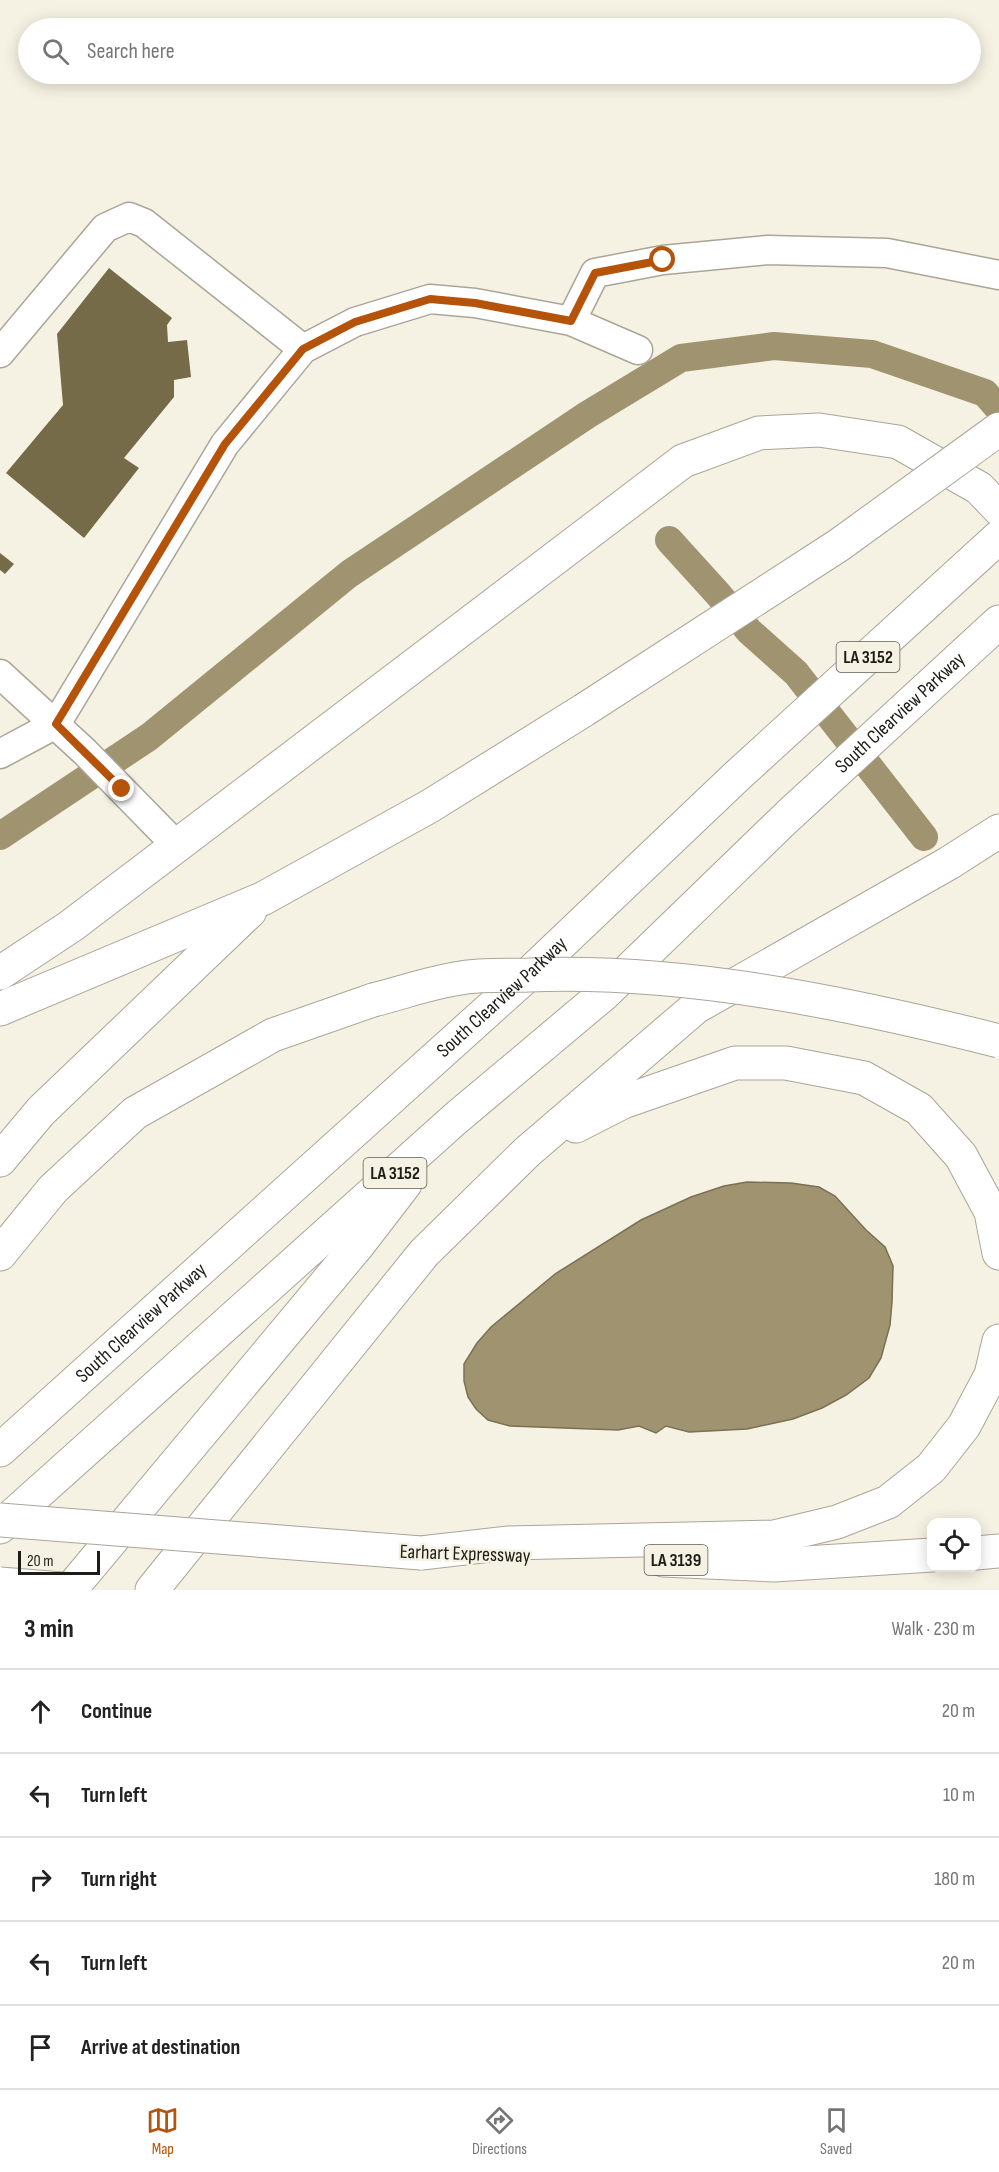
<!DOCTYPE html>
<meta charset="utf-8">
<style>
body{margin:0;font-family:"Sofia Sans Condensed",sans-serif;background:#f2f2f2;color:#222}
.controls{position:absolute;right:18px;bottom:18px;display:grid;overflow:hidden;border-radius:12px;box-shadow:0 3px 15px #0003}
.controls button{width:54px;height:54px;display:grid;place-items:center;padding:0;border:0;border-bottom:2px solid #e0e0e0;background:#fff;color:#222;font:30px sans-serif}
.scale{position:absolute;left:18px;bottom:15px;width:82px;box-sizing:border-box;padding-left:6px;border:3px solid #1d1c16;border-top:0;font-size:16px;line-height:21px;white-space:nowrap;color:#1d1c16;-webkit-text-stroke:4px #f6f2e3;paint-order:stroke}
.stop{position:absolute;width:18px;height:18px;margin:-14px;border:4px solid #b45309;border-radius:50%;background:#fff}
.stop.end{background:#b45309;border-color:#fff;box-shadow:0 2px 6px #0008}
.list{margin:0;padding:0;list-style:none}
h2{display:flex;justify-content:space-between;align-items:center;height:78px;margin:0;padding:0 24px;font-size:26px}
h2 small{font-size:20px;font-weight:400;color:#767676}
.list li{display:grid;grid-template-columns:39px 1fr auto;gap:18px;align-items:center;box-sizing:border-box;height:84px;padding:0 24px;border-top:2px solid #e0e0e0}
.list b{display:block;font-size:22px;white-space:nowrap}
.list em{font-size:20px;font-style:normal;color:#767676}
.icon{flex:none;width:33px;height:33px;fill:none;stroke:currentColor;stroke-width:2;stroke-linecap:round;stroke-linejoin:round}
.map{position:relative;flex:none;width:999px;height:1590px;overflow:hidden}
.search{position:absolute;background:#fff;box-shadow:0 3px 15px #0003;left:18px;right:18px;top:18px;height:66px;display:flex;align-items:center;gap:15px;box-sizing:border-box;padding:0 21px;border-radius:33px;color:#767676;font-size:22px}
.sheet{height:498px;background:#fff}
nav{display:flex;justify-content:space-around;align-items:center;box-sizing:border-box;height:84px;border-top:2px solid #e0e0e0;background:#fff;font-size:16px;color:#767676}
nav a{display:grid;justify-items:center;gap:3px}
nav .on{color:#b45309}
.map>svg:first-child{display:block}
</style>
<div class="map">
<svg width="999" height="1590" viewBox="0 0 999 1590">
<rect width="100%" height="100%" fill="#f6f2e3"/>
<path fill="#a09470" stroke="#797055" stroke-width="1.5" d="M747 1182 791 1183 819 1187 835 1196 866 1230 885 1247 893 1266 892 1302 890 1325 881 1358 869 1378 846 1395 822 1408 793 1419 747 1429 689 1432 666 1426 656 1433 639 1426 618 1430 510 1426 488 1420 476 1409 468 1397 464 1381V1364L477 1343 491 1327 555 1274 641 1220 691 1197 724 1186Z"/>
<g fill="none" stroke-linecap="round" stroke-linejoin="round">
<path stroke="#797055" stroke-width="8" d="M766 654 771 651
M775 664 781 660"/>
<path stroke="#a09470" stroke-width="28" d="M669 540 718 594 749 631 796 673 924 837
M0 836 149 737 349 574 587 415 681 358 774 346 872 354 985 393 999 409"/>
</g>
<path fill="#766b48" d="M109 268 172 318 167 325 168 342 187 340 191 377 174 380V397L124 458 139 468 84 538 6 473 63 405 57 334Z
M0 553 14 564 5 574 0 570Z"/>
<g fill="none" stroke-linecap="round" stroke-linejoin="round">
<defs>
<path id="minor" d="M571 321 595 273 663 260 768 250 887 253 999 275
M0 353 105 228 129 217 144 223 303 349 355 322 430 299 475 303 571 321 638 350
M0 674 85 752 177 846
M0 754 56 724 225 444 303 349"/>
<g id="highway">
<path d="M0 973 71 926 683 461 759 433 819 430 898 442 979 488 999 509"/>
<path d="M0 1009 264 898 430 806 584 710"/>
<path d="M576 1126 623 1102 735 1063H786L864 1078 919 1109 961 1156 991 1212 999 1253"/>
<path d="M0 1160 41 1111 250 911"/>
<path d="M0 1254 53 1189 135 1113 273 1035 373 1000"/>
<path id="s1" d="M0 1450 533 970 737 776 999 537"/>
<path id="s2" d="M0 1527 455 1119 605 993 788 816 999 622"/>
<path d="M421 1553 509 1543 774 1537 837 1522 888 1502 931 1468 964 1426 991 1375 999 1341"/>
<path d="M976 1553 999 1551"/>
<path d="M663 1560 774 1565 932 1555"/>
<path d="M70 1590 358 1245 405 1184"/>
<path d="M152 1590 424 1253 527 1152 696 1007 949 863 999 831"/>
</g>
</defs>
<use href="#minor" stroke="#aaa597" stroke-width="31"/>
<use href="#highway" stroke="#aaa597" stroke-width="35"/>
<use href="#minor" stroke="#fff" stroke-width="28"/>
<use href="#highway" stroke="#fff" stroke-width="33"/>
<defs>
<path id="highway-bridge" d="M584 710 839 545 999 429
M373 1000C402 993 431 982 461 978 483 974 507 976 529 975 684 969 849 1003 999 1041
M0 1520 421 1553
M0 1584 74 1590"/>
</defs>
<use href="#highway-bridge" stroke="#aaa597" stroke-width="35" stroke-linecap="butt"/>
<use href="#highway-bridge" stroke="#fff" stroke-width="33"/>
</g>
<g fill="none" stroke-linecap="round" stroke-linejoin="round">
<path stroke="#b45309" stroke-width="8" d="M122 789 56 724 225 444 303 349 355 322 430 299 475 303 571 321 595 273 663 260"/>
</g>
<g text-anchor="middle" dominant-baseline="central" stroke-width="5" stroke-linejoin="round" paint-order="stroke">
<g fill="#f6f2e3" stroke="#5e5c54" stroke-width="1.5">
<rect x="836.5" y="642" width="63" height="30" rx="4.5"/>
<rect x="363.5" y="1158" width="63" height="30" rx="4.5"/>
<rect x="644.5" y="1545" width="63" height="30" rx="4.5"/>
</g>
<g font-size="18" font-weight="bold" fill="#1d1c16">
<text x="868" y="657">LA 3152</text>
<text x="395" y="1173">LA 3152</text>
<text x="676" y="1560">LA 3139</text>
</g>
<g font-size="20" fill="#1d1c16" stroke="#f6f2e3">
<text stroke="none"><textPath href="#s2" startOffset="1214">South Clearview Parkway</textPath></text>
<text stroke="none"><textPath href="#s1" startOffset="676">South Clearview Parkway</textPath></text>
<text stroke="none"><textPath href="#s1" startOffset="190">South Clearview Parkway</textPath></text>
<text transform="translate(465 1554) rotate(2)">Earhart Expressway</text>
</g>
</g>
</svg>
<div class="controls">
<button><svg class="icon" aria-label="locate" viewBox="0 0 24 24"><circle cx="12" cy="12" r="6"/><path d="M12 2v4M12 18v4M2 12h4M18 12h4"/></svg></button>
</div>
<div class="scale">20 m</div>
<div class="stop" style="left:663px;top:260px"></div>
<div class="stop end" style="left:122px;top:789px"></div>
<div class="search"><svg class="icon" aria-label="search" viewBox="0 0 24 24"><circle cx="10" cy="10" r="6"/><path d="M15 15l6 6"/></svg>Search here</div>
</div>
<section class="sheet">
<h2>3 min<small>Walk · 230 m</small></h2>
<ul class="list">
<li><svg class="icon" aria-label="ahead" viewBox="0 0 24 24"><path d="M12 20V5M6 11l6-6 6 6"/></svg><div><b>Continue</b></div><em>20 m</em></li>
<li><svg class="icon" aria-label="left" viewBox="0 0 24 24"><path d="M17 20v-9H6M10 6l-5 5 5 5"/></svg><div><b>Turn left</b></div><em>10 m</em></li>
<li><svg class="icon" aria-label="right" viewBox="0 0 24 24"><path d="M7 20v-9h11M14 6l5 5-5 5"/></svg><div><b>Turn right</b></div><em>180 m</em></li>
<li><svg class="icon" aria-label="left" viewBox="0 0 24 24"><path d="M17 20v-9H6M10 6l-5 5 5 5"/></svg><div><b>Turn left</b></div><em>20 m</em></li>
<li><svg class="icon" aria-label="arrive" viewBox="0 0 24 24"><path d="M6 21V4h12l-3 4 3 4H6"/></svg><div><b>Arrive at destination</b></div></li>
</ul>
</section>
<nav>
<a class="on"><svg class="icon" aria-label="map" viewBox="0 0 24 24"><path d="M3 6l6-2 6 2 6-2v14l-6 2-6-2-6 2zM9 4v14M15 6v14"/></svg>Map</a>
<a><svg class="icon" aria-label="directions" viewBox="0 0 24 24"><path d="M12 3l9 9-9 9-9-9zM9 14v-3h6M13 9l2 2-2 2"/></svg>Directions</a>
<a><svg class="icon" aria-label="saved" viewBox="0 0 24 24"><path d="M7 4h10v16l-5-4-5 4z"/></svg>Saved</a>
</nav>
